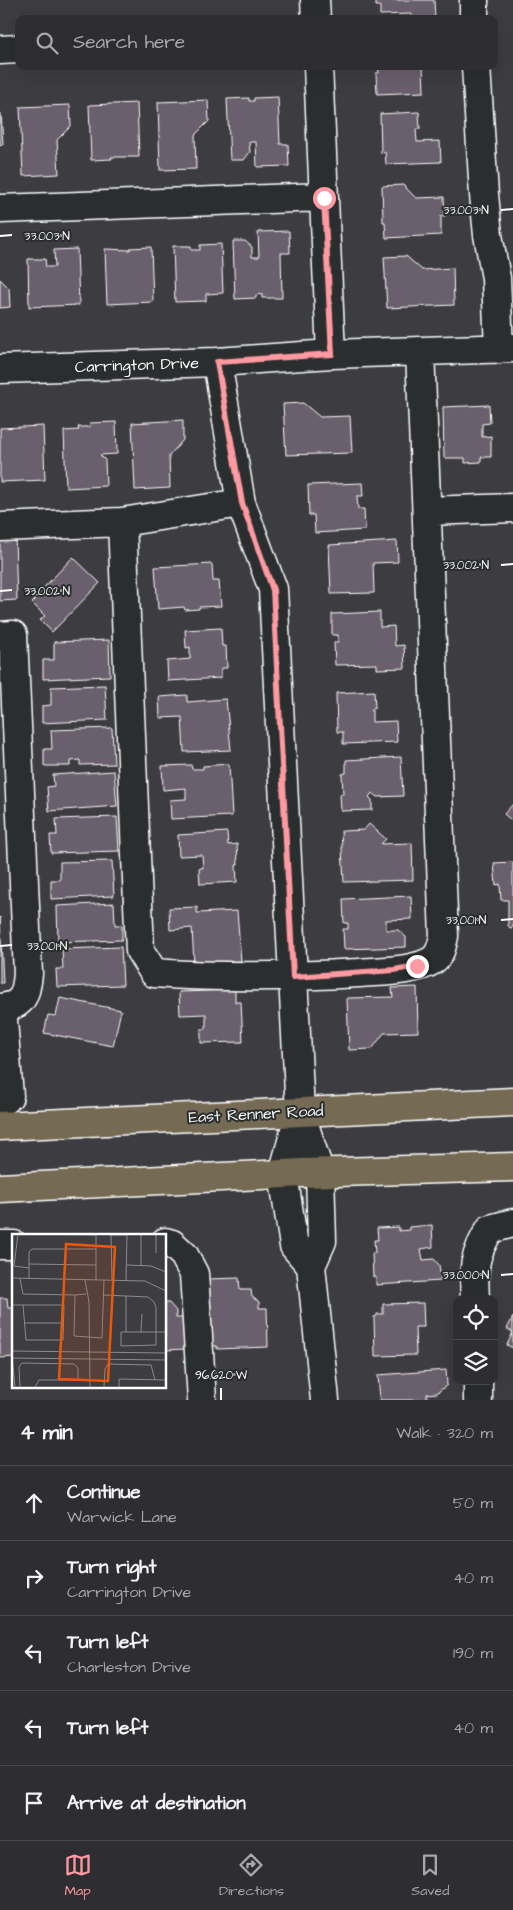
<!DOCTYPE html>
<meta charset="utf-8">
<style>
body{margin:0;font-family:"Architects Daughter",sans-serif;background:#3a393d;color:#f1f3f6}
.controls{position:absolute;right:15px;bottom:15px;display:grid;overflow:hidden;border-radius:10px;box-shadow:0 5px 20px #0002}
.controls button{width:45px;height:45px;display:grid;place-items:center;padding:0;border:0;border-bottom:1px solid #49494d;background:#2e2d31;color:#f1f3f6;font:25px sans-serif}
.stop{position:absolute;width:15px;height:15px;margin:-11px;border:4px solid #ff9aa2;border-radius:50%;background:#fff}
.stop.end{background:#ff9aa2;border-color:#fff;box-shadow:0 1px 5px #0008}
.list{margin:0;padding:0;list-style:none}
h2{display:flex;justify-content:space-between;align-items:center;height:65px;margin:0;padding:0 20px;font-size:21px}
h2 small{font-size:16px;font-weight:400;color:#a7a8ab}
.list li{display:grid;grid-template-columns:32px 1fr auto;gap:15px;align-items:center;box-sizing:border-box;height:75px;padding:0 20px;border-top:1px solid #49494d}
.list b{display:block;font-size:19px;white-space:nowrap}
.list p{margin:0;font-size:16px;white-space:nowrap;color:#a7a8ab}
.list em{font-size:16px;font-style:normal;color:#a7a8ab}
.icon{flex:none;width:28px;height:28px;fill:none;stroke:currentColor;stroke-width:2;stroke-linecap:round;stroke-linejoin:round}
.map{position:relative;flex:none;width:513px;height:1400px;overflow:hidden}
.search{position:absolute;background:#2e2d31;box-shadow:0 5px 20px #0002;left:15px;right:15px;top:15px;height:55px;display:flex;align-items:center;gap:12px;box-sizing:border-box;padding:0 18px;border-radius:10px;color:#a7a8ab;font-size:19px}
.sheet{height:440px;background:#2e2d31}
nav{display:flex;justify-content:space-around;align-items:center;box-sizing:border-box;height:70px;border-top:1px solid #49494d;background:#2e2d31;font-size:14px;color:#a7a8ab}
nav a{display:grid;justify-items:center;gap:2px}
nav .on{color:#ff9aa2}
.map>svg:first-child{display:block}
</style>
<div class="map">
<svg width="513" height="1400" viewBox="0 0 513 1400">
<rect width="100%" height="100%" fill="#3d3c41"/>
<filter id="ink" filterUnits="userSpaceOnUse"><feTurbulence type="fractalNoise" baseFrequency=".02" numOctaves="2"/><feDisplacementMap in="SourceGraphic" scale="10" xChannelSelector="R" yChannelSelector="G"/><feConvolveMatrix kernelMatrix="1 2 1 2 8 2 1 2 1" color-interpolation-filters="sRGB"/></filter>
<g filter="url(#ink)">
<path fill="#6a5e6c" stroke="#fff" d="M376 0H434L435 19H411V14L380 15V6H376Z
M378 66H423L424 92 377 94 376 73H379Z
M278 97 280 144H288L289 166 257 167 256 142H249L250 152 244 160H230L227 99 249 98V101H254V98Z
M208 100 209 121 195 135 196 169 160 170 158 102Z
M137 103 139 157H111L112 159 91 160 89 105Z
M70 105 71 126 57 140 59 174 23 176 20 107Z
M419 112 420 129H416L417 142 440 141 441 162 386 164 385 152 381 153 380 114Z
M0 113H1L3 144 0 145Z
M403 185 416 198 444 197 445 216H441V235L386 238 385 222H383L382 186Z
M289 231 290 253H281L282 298H262V294L256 295V298L235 299 233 241H245L252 247V257H259L258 232Z
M221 244 223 293 206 294V301L175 302 173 246H191V250H200V245Z
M151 247 153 302 107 304 105 249 130 250V248Z
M77 249 79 305 29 307 28 259H45L46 267H55L54 250Z
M406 256 422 270 453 268 454 305 387 308 384 257Z
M0 279 9 288 10 307 0 308Z
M303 403 320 417 350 416 352 453 286 455 283 404Z
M489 405 490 423 482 424V437L491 436V457H481V462L465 463V458H444L443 407Z
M183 420V440L169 456 170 488 135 490 132 423Z
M116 422 117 454 100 455 105 460 106 486 66 488 64 431 79 430 78 427H90V423Z
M43 426 45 480 0 482V428Z
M362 483 363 496H357L358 509H364L365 530 315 533 314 515H309L308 485Z
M15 537 17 600 0 601V538Z
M397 541 398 562 373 563 374 593 331 594 329 545Z
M73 557 100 583 52 632 40 620 45 616 32 603 35 600 34 598Z
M212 564 213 581H219L221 606 199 607V609L185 610 184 607 158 609 155 567Z
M380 612V627L394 626 395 646 404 645 405 668 377 669V664L335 665 334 642H338V635H332V614Z
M221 628 222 646H226L227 668H221V678L168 681 167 661 190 659V647L186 648 185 630Z
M109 640 110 676 43 679V660H54V642Z
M105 685 107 720 42 723V706L51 705V687Z
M374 691 375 708 372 709V722L396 721 397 742 343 744V732H337L336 693Z
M187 695V702L226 699 231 750 184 752 182 717 160 718 159 697Z
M112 728 114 764 80 765V760L70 761V766H44V749H52L51 730Z
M401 757 403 796 377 797 372 793 369 797 372 800V810L341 811 340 794H343L342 774 346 773V760Z
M229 764 232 816 171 819 170 800 186 799V788L163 790 162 766 191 765 192 769H203V766Z
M114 771 117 806 49 811 47 787 54 786 53 775Z
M513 804V822L504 814Z
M117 817 119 851 51 853 50 835H57L56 819Z
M369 824 386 839 381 844 412 843 413 880 344 882 341 831 364 830Z
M227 832 228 845 237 844 238 865H236L237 882 200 884 199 868H203L202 855 179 856 178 835Z
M112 861 114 896 51 899V880H60V862Z
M513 862V927L510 928 508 925V900H501L500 884 496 885 494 863Z
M411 896 412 919 386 920V930H398L406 937V947L344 949 343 929H348V923H344L343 899Z
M114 903 115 925H122V940L58 942 57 906Z
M197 907V913L237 911 241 961 194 964 192 928 170 930 169 908Z
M0 917 3 983H0Z
M121 947 123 985 57 987 56 969H63L62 949Z
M417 987 418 1032 384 1033 372 1049 349 1050 347 998 393 997 392 988Z
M235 990V1002H241L243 1042 201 1043V1029H206V1014L180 1015 179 992Z
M60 998 121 1010 113 1046 44 1033 48 1015 56 1016Z
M432 1225 433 1247 421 1249 423 1260 434 1259 439 1265 441 1281 376 1285V1277H373L372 1253H375L374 1240H378L377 1228 399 1227V1231L409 1230V1227Z
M239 1278 240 1290H251L252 1297 259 1302V1308H267L268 1347 217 1349V1346H212L209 1279Z
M0 1298H7L8 1308H14V1357L0 1358Z
M165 1303H169L176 1311V1318H183L185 1349 165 1350Z
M423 1303 424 1327H415L416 1355 375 1356 374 1317 377 1316V1314H383V1304Z
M513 1317V1348L507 1345 513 1332 507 1329Z
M446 1370 447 1385 437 1393 427 1394V1400H380L378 1375Z"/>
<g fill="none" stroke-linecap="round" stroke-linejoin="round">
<defs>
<path id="minor" d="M315 0 316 19
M474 0V19
M0 50 19 49
M318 66 331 354
M476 66 484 195 488 235 496 278 499 349
M0 209 324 197
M217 362 241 503 273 589 300 1112 320 1173 322 1241 311 1266 325 1400
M0 369 217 362 331 354 513 348
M241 503 122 522 140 951 154 973C224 978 288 977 359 973 379 971 415 972 433 960 441 954 442 945 444 936L420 351
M427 511 513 508
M0 527 122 522
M0 636 13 635 28 974C26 995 23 1006 0 1008
M0 1103 9 1096 2 1008
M300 1112 283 1174 294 1246 311 1266
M165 1242 172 1244 184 1255 194 1274 202 1400
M0 1245H14
M475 1299C473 1268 474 1255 490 1229L513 1223
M478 1381V1400"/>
<path id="major" d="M0 1126 513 1102
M0 1188 302 1173 513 1167"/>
</defs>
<use href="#minor" stroke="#fff" stroke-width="31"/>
<use href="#major" stroke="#fff" stroke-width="31"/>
<use href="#minor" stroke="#2a2d2e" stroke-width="28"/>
<use href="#major" stroke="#756b52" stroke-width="28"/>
</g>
</g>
<g fill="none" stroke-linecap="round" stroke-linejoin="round" filter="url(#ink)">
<path stroke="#ff9aa2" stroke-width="6" d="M324 198 332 354 217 362 242 503 273 590 293 977 394 970 417 966"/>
</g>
<path fill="none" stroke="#fff" stroke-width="2" d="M501 210 513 209M0 236 12 235M501 565 513 564M0 591 12 590M501 920 513 919M0 946 12 945M501 1275 513 1274M221 1388V1400"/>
<g text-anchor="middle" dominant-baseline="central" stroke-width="4" stroke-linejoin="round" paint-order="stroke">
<g font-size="16" fill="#fff" stroke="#2a2d2e">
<text transform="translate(137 365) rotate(-2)">Carrington Drive</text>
<text transform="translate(256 1114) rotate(-3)">East Renner Road</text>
</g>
</g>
<g transform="translate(12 1234)">
<rect width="154" height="154" fill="#3d3c41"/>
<path fill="none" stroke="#8b8a8d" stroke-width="1" d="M6 0 2 32 17 34M17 0 84 1M99 0 100 46M129 0V31M144 0V19M99 1H115M17 30 84 31M115 31 139 32 154 38M0 44 133 47 154 57M8 45 11 60 63 61M17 45V18L20 15H84M73 46 77 68 78 153M84 46V0M114 46 115 0M74 60 63 61 62 102 90 104 92 46M92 61 114 62V98M114 62 136 63 142 68 144 73V111L109 112V98H154M0 71H52L51 106H14L11 71M12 89H51M129 98 130 80M0 117 154 119M0 122 3 153M0 124 154 126M47 124 49 107M8 153 7 133 10 129 62 130 66 134V146M23 153 27 146H78M92 153 93 135 96 130 139 131 143 146M107 153V145L154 146"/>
<path fill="#e8590c" fill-opacity="0.15" stroke="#e8590c" stroke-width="2.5" d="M54 10 103 13 96 147 47 145Z"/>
<rect width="154" height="154" fill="none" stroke="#fff" stroke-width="2.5"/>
</g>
<g font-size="12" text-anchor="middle" fill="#fff" stroke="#2a2d2e" stroke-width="4" stroke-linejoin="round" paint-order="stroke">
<text x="466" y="214">33.003°N</text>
<text x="47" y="240">33.003°N</text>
<text x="466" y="569">33.002°N</text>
<text x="47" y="595">33.002°N</text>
<text x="466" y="924">33.001°N</text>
<text x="47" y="950">33.001°N</text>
<text x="466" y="1279">33.000°N</text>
<text x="221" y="1379">96.620°W</text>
</g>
</svg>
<div class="controls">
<button><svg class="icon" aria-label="locate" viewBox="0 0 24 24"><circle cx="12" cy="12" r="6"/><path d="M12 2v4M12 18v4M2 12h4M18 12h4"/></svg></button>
<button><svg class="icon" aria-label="layers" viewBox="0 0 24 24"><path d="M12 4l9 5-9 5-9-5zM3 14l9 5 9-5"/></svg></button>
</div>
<div class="stop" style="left:324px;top:198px"></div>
<div class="stop end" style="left:417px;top:966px"></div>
<div class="search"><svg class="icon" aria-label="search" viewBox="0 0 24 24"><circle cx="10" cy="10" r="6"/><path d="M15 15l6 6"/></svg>Search here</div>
</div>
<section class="sheet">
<h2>4 min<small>Walk · 320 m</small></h2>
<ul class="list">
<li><svg class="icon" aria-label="ahead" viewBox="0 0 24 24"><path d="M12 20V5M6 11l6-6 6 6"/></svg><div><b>Continue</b><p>Warwick Lane</p></div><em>50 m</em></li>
<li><svg class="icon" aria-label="right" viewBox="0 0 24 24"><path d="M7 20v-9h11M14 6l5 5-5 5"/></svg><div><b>Turn right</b><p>Carrington Drive</p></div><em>40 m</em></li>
<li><svg class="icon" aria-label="left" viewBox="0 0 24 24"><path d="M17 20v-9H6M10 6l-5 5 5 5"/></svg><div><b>Turn left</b><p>Charleston Drive</p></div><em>190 m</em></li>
<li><svg class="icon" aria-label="left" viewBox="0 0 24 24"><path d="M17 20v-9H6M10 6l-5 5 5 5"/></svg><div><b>Turn left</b></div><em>40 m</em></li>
<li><svg class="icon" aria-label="arrive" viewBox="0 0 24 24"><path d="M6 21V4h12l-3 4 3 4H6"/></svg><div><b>Arrive at destination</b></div></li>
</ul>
</section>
<nav>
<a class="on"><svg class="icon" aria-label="map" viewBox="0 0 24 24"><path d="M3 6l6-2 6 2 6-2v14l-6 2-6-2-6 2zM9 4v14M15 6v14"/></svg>Map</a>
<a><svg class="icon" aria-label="directions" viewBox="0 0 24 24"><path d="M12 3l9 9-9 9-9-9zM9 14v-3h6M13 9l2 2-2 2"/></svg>Directions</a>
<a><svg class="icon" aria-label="saved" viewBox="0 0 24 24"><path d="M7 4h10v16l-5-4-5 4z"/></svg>Saved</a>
</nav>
